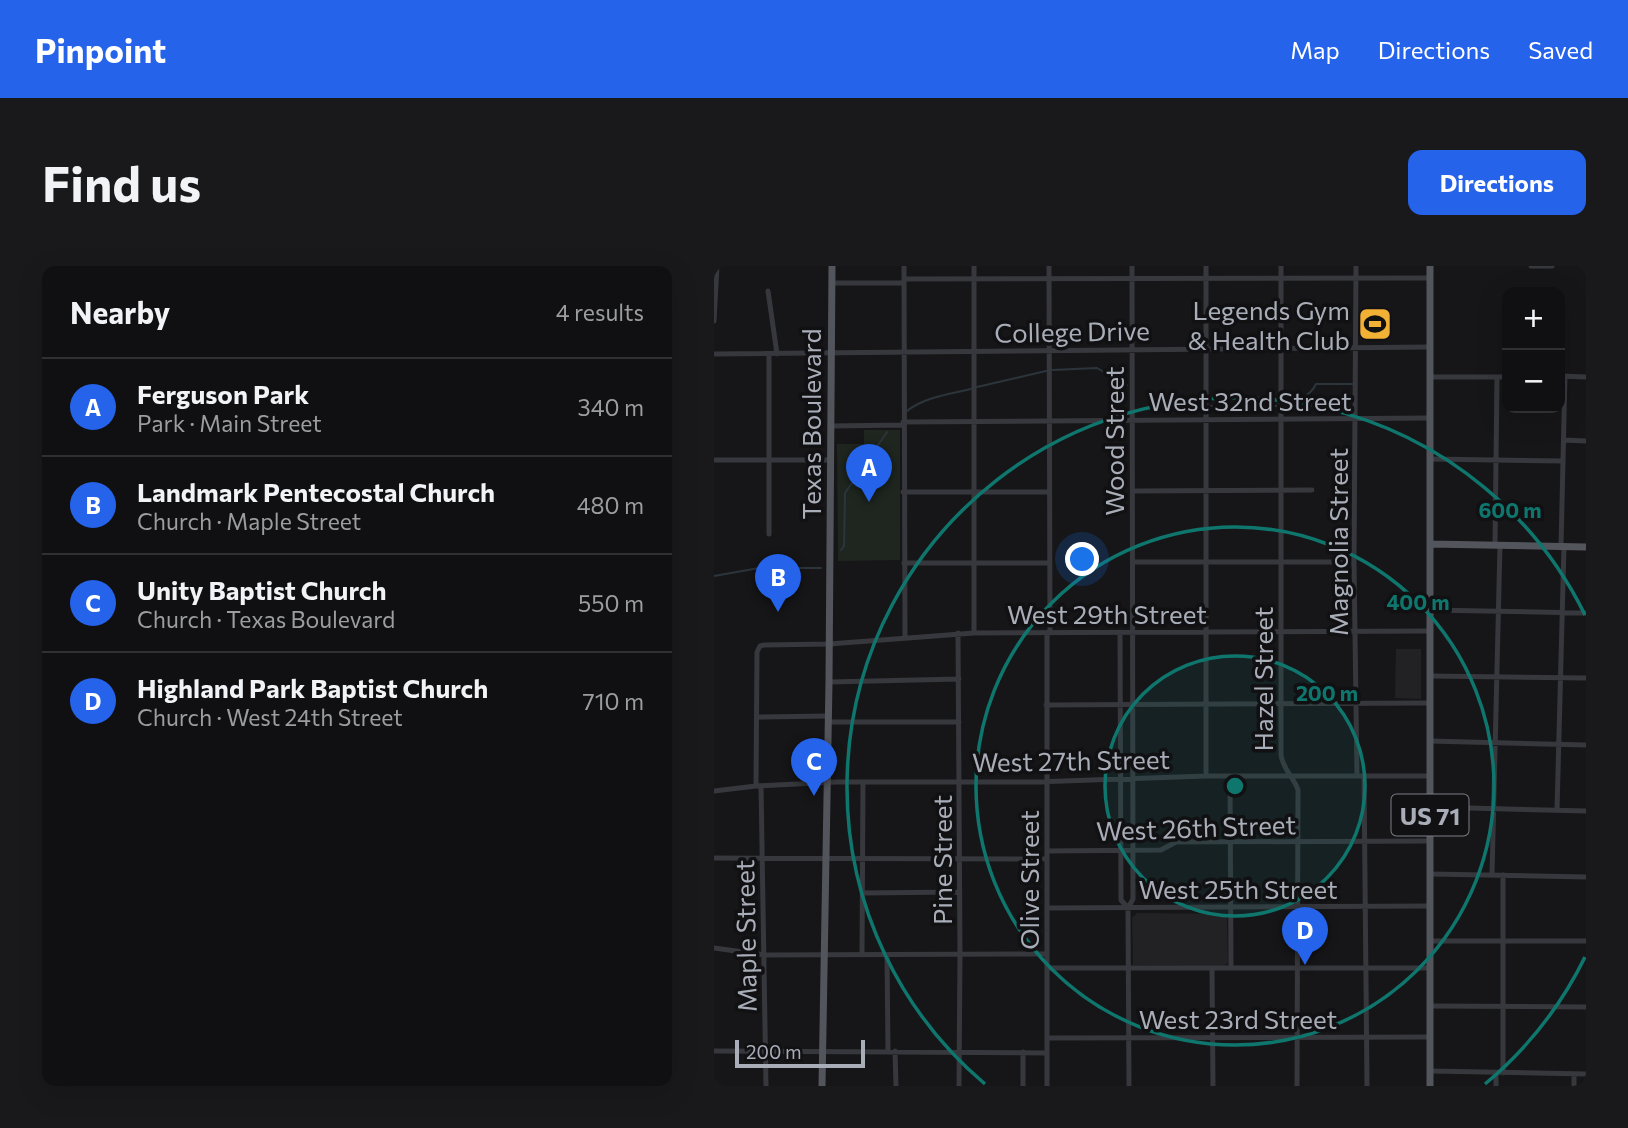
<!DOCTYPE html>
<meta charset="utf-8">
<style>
body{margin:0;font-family:Commissioner,sans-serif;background:#19191b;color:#f1f3f6}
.controls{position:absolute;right:21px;top:21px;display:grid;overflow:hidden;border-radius:14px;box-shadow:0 7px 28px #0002}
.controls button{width:63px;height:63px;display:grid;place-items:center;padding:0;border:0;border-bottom:2px solid #303032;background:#101012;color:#f1f3f6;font:35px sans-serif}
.scale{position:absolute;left:21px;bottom:18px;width:130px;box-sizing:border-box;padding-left:7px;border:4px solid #a8adb8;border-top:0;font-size:19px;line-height:24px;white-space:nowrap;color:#a8adb8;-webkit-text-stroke:5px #111113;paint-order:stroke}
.you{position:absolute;left:369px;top:294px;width:24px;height:24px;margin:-18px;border:5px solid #fff;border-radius:50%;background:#1a73e8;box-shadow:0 0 0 10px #1a73e833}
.badge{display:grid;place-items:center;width:46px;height:46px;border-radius:50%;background:#2563eb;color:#fff;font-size:23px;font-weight:700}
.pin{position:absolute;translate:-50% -58px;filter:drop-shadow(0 2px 4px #0008)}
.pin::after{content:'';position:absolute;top:37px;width:24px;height:21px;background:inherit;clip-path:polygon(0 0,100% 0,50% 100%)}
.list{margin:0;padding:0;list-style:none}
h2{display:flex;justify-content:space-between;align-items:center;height:91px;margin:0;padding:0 28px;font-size:30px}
h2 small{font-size:23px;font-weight:400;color:#9c9d9f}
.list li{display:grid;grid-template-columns:46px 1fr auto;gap:21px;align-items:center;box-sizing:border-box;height:98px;padding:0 28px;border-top:2px solid #303032}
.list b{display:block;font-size:26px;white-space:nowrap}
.list p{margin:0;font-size:23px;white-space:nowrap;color:#9c9d9f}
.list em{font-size:23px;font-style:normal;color:#9c9d9f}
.map{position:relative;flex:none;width:872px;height:820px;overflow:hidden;border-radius:14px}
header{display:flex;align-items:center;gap:42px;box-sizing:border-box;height:98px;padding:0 35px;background:#2563eb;color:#fff}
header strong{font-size:33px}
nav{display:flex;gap:38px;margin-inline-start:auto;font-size:24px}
.intro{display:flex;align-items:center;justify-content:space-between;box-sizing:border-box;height:168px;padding:0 42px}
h1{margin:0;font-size:49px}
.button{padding:18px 32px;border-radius:14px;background:#2563eb;color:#fff;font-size:24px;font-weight:700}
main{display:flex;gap:42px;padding:0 42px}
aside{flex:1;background:#101012;border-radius:14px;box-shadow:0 7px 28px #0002}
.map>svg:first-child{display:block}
</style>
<header>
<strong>Pinpoint</strong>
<nav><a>Map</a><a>Directions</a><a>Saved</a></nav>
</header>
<div class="intro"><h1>Find us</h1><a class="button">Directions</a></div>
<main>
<aside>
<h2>Nearby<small>4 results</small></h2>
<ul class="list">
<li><span class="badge">A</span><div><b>Ferguson Park</b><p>Park · Main Street</p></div><em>340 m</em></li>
<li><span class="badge">B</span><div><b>Landmark Pentecostal Church</b><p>Church · Maple Street</p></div><em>480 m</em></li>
<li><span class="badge">C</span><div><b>Unity Baptist Church</b><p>Church · Texas Boulevard</p></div><em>550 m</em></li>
<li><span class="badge">D</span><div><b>Highland Park Baptist Church</b><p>Church · West 24th Street</p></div><em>710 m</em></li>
</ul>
</aside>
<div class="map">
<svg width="872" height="820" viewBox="0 0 872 820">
<rect width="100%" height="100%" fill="#161618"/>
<path fill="#222225" d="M682 383H707V433L681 432Z
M423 647 513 648 514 697 509 700 419 699 418 652Z"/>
<path fill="#1e261f" d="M150 164H186V294L124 295 123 178H150Z"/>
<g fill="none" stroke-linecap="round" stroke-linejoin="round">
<path stroke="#2c353c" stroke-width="2" d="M338 104 383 102 413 119
M263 121 332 105
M454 129 479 140H564
M570 139C582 135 596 131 602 118H638
M193 145C210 131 237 128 257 123
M127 284 130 280 131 227 173 166
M0 310 45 302H107"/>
<path stroke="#37383d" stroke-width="5" d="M190 0 191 371
M260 0V367
M335 0 336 367
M492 0V510
M567 0V489C569 504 580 511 584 524L583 820
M642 0 640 296 643 510
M817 0H838
M190 13 716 12
M118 17H189
M54 25 63 88
M0 55 3 0
M0 88 716 81
M846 110 872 111
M716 111H793
M189 156 716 152
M117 160 189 159
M850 174 872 175
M716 193 849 195
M0 194H117
M419 225 598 224
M189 226H335
M55 268V88
M781 279 783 111
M847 280 851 110
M419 296H640
M190 297H335
M716 344 872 347
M406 366 407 634 414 642
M244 367 246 688 245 820
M333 367V820
M716 410 872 412
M115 416 245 413
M332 439 716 437
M43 451 114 450
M114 456H245
M716 475 872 479
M516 510 517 701
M650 510 653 820
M42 520 43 386 46 380 50 379 115 378 260 367 716 365
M47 520 52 820
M0 525 42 520 122 516H321L492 510H716
M716 541 872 545
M843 544 850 280
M333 585 447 584 462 576 716 575
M0 592 333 593
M716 608 872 611
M778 609 786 279
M789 609V807
M149 627 245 626
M333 642 716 640
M716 675H872
M0 682 51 689 333 688
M148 689 149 516
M173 689 174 785
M333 702H716
M498 702 499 820
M716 740 872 741
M333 772 716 771
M0 785 333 787
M181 785 182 820
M716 805 872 808
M309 820V786
M415 820 414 642 419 633 418 0
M782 820V807
M860 820V808"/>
<path stroke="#53555c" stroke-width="7" d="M716 278 872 281
M108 820 115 416 118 0
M716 820V0"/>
</g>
<circle cx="521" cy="520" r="130" fill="#0f766e" fill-opacity=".12"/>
<g fill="none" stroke="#0f766e" stroke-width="3.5">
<circle cx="521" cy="520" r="130"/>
<circle cx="521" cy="520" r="259"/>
<path d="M871 691A389 389 0 0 1 771 818M271 818A389 389 0 1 1 871 349"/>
</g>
<defs>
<symbol id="stadium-square" viewBox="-11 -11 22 22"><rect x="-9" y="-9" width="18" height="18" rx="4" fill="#f2b134" stroke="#111113"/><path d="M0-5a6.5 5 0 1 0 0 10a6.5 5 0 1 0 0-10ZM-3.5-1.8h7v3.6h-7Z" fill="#111"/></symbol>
</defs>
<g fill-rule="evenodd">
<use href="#stadium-square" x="642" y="39" width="38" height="38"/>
</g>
<g text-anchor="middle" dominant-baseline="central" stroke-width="7" stroke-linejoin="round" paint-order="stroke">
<rect fill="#111113" stroke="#7b7e86" stroke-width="2" x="677.5" y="528.5" width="77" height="41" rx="5"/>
<g font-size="24" font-weight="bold" fill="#a8adb8">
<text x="716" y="549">US 71</text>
</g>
<g font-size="26" fill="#a8adb8" stroke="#111113" text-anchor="end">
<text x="636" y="43">Legends Gym<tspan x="636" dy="30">&amp; Health Club</tspan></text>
</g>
<g font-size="26" fill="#a8adb8" stroke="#111113">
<text transform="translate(358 65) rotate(-1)">College Drive</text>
<text x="536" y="134">West 32nd Street</text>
<text transform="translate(96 158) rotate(-90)">Texas Boulevard</text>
<text transform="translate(399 175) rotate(-90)">Wood Street</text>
<text transform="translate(623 276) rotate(-90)">Magnolia Street</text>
<text x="393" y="347">West 29th Street</text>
<text transform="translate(548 413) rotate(-90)">Hazel Street</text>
<text transform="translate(357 494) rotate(-1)">West 27th Street</text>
<text transform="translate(482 561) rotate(-2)">West 26th Street</text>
<text transform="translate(227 594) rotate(-90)">Pine Street</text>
<text transform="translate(314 614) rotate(-90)">Olive Street</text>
<text x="524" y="622">West 25th Street</text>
<text transform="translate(31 670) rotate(-91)">Maple Street</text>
<text x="524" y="752">West 23rd Street</text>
</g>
</g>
<circle cx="521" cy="520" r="10" fill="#0f766e" stroke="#111113" stroke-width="3.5"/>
<g font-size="21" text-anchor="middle" font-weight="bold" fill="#0f766e" stroke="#111113" stroke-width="7" stroke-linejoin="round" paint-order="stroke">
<text x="796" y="252">600 m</text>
<text x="704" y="344">400 m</text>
<text x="613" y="435">200 m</text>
</g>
</svg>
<div class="controls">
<button>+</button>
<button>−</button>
</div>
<div class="scale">200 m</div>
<div class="you"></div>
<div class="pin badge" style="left:155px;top:236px">A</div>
<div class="pin badge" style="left:64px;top:346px">B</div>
<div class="pin badge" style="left:100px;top:530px">C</div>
<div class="pin badge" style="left:591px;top:699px">D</div>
</div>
</main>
